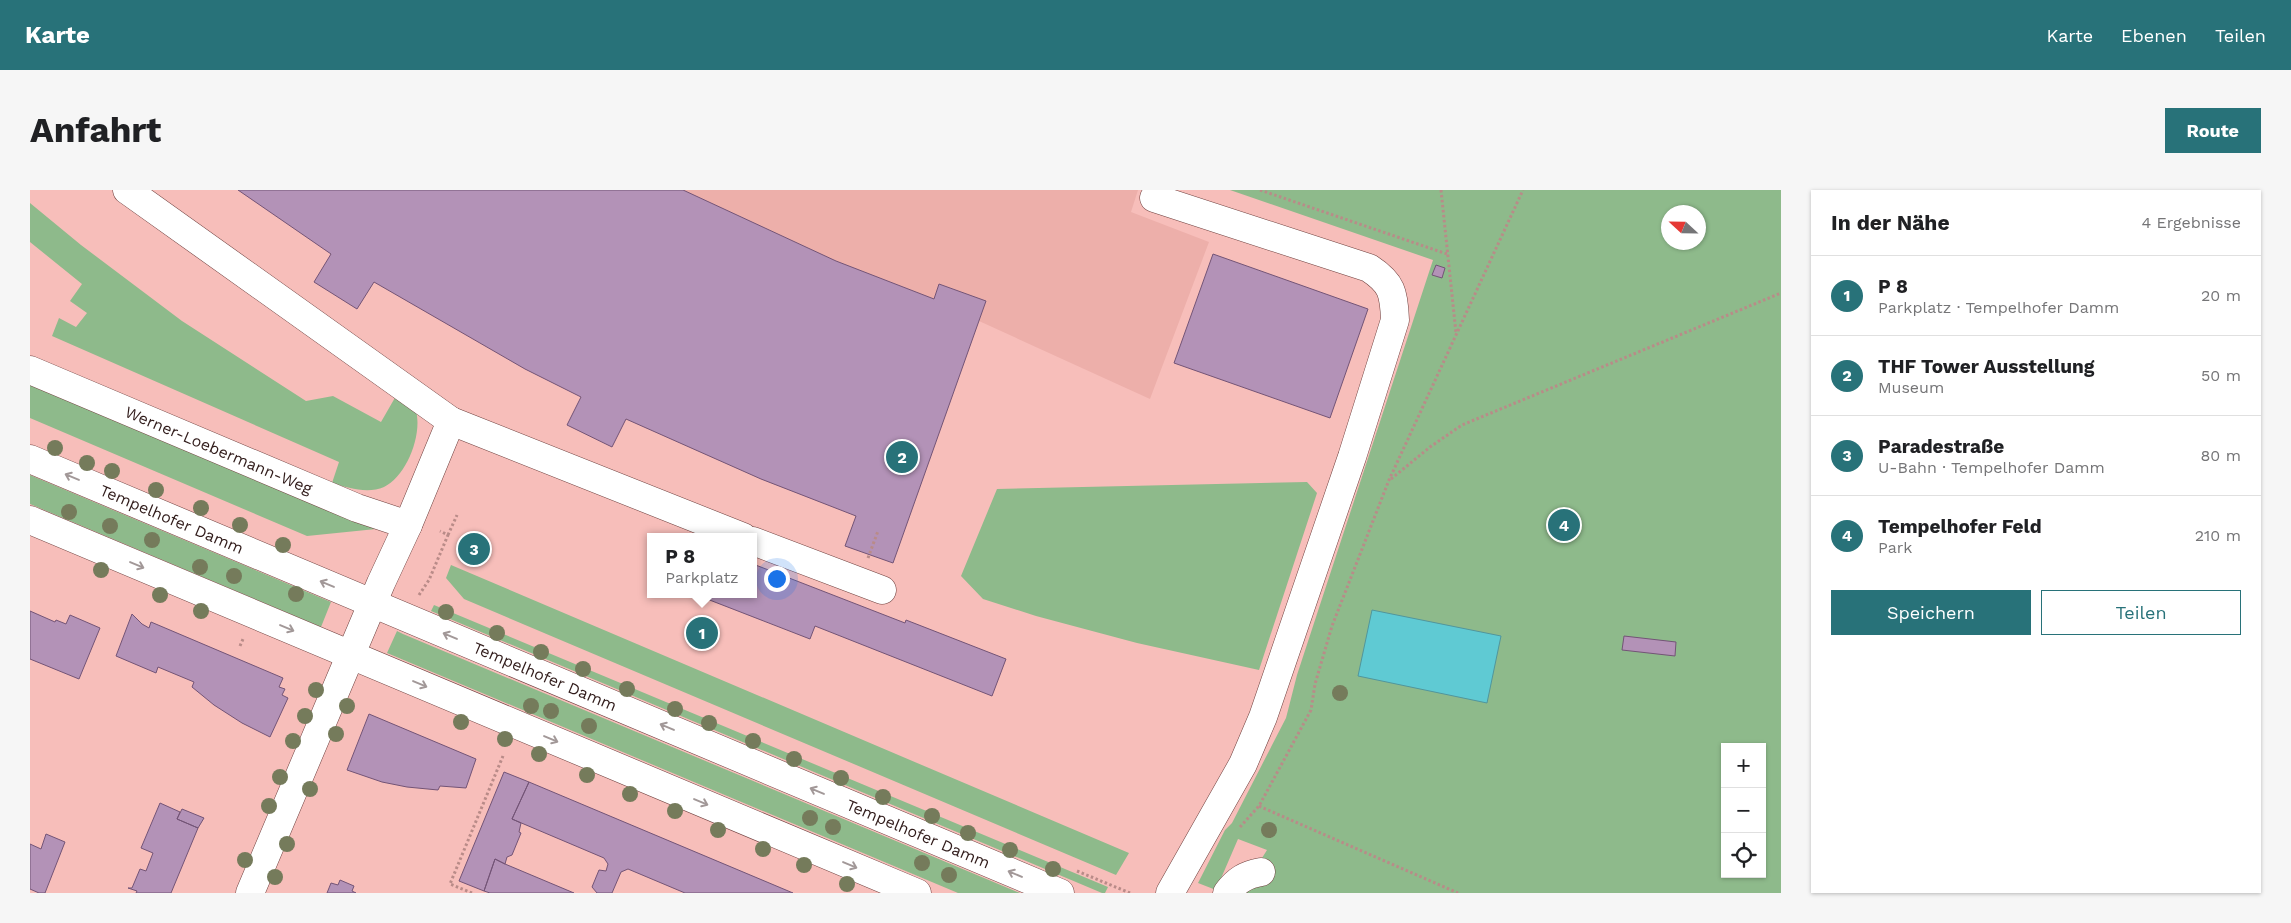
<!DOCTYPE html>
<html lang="de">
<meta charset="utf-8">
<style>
body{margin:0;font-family:"Work Sans",sans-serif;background:#f6f6f6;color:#202124}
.controls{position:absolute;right:15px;bottom:15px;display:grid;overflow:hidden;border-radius:0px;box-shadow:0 1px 4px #0004}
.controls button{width:45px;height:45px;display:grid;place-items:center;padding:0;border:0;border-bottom:1px solid #e0e0e0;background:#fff;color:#202124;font:25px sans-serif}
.compass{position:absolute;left:1631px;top:15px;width:45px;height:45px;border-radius:50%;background:#fff;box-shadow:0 1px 4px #0004;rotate:292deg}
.you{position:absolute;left:746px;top:388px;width:18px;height:18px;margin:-12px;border:4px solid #fff;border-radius:50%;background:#1a73e8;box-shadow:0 0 0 8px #1a73e833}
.badge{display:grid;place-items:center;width:32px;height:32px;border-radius:50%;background:#287279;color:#fff;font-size:16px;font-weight:700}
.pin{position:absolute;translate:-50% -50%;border:2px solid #fff;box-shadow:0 1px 5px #0006}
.popup{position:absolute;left:617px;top:343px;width:110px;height:65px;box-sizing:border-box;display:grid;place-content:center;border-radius:0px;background:#fff;filter:drop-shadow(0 1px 4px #0005);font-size:16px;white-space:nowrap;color:#757577}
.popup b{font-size:19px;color:#202124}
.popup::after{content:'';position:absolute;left:50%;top:100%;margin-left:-10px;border:10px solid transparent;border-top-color:#fff}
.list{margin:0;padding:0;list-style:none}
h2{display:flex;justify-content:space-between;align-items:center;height:65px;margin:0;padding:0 20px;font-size:21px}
h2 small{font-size:16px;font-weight:400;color:#757577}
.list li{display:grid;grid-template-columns:32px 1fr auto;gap:15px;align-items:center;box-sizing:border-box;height:80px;padding:0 20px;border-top:1px solid #e0e0e0}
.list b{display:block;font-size:19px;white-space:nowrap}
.list p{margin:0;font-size:16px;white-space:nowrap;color:#757577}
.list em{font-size:16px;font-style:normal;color:#757577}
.actions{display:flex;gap:10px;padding:15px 20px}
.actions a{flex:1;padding:11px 0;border:1px solid #287279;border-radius:0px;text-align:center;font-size:18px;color:#287279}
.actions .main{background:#287279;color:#fff}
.icon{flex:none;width:28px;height:28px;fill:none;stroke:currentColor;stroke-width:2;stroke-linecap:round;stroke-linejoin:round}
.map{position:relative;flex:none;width:1751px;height:703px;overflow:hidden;border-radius:0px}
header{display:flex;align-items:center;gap:30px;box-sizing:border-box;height:70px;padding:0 25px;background:#287279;color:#fff}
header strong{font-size:24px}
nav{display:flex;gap:28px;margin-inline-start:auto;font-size:18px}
.intro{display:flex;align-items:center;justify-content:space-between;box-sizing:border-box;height:120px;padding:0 30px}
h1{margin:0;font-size:35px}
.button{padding:12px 22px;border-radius:0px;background:#287279;color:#fff;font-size:18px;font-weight:700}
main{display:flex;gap:30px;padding:0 30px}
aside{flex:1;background:#fff;border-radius:0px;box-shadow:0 1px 4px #0004}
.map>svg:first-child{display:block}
</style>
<header>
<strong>Karte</strong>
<nav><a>Karte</a><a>Ebenen</a><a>Teilen</a></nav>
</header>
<div class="intro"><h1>Anfahrt</h1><a class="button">Route</a></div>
<main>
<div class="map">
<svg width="1751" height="703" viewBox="0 0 1751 703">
<rect width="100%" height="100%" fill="#f7beba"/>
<path fill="#edafaa" d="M653 0H1108L1101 22 1179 52 1120 209 949 131 956 111 909 94 904 109 806 71Z"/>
<path fill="#8eba8b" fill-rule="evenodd" d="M1200 0H1751V703H1210L1237 660 1208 649 1186 700 1168 693 1195 640 1202 633 1256 528 1267 485 1403 70ZM1638 22H1668V52H1638ZM1695 557H1732V684H1695Z
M0 13 51 55 152 131 276 211 303 206 351 232 370 199C373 202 378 206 381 209 398 233 379 285 354 297 338 304 318 298 302 293L309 272 22 146 29 128 46 137 57 123 40 111 52 94 0 52Z
M0 195 346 339 277 346 0 228Z
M0 285 301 412 291 437 0 314Z
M1277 292 1287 303 1229 480 1107 453 1006 426 953 409 931 386 967 299Z
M421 375 1099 663 1086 685 434 409 416 388Z
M404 415 1078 697 1075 703H1072L401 421Z
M367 441 373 444 990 703H928L357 463Z"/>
<path fill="#5fcad3" stroke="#51969c" d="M1342 420 1471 446 1457 513 1328 486Z"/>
<path fill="#b392b7" stroke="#735476" d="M208 0H653L806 71 904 109 909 94 956 111 863 373 815 356 826 326 731 289 596 229 582 257 537 235 551 207 495 179 344 92 327 119 284 92 301 64Z
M1183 64 1338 119 1300 228 1144 173Z
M1406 75 1415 78 1412 88 1402 85Z
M723 374 875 433 876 430 976 469 962 506 785 436 780 449 677 409 679 404H723Z
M0 421 25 432 26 430 36 434 40 425 70 438 49 489 0 469Z
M102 424 112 434 119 438 121 432 253 488 249 497 255 499 252 505 258 508 240 547 212 533 184 515 162 497 164 492 128 477 126 483 86 466Z
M1594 446 1646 452 1645 466 1592 460Z
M339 524 446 569 436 598 410 596 408 600 377 597 352 592 317 580Z
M474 582 499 592 482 629 491 633 489 642 491 643 482 665 477 667 475 674 465 669 454 701 429 691Z
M499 592 763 703H655L598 679 591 682 582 703H567L562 697 569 680 576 681 578 674 574 668 482 629Z
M130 613 150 622 147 629 168 638 141 703H106L107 701 98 698H102L110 679 116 681 123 663 111 658Z
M152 619 174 628 168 638 147 629Z
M16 644 35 652 15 703H9L0 699V654L11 659Z
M465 669 475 674 544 703H460L454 701Z
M310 690 324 696 322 701 326 703H297L301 693 308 695Z"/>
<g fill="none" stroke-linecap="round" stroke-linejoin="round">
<defs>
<g id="minor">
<path d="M97 0 421 231 378 335 351 393 220 703"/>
<path d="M1124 8 1339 78C1362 93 1364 103 1365 130L1322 267 1233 527 1213 574 1140 703"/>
<path id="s1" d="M0 180 327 318 378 335"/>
<path d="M421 231 713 347"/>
<path d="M723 351 852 400"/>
<path d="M1197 703C1207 690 1215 685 1231 682"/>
</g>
<g id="major">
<path id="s2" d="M0 269 1030 703"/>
<path d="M0 330 887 703"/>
</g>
</defs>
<use href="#minor" stroke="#6f403e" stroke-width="29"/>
<use href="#major" stroke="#6f403e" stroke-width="29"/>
<path stroke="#b98b88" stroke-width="3" stroke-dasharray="2.5 2.5" stroke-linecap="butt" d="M1230 0 1417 64
M1411 0 1426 143
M1361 289 1400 257 1432 235 1751 103
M418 345 427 325
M838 368 848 341
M389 405 399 390 418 345 410 341
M210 456 213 449
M1229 616 1428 703
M1210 637 1229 616 1281 520 1285 494 1302 436 1359 290 1493 0
M1047 681 1100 703
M442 703 420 694 473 566"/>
<use href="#minor" stroke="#fff" stroke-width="28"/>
<use href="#major" stroke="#fff" stroke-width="28"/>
</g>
<g fill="#757b5b">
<circle cx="25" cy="258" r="8"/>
<circle cx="57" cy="273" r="8"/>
<circle cx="82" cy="281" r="8"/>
<circle cx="126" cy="300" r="8"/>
<circle cx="171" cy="318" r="8"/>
<circle cx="39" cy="322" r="8"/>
<circle cx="210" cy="335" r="8"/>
<circle cx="80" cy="336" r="8"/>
<circle cx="122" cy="350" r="8"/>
<circle cx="253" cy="355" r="8"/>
<circle cx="170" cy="377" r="8"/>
<circle cx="71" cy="380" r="8"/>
<circle cx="204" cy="386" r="8"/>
<circle cx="266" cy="404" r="8"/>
<circle cx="130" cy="405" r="8"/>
<circle cx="171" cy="421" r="8"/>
<circle cx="416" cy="422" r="8"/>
<circle cx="467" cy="443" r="8"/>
<circle cx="511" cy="462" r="8"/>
<circle cx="553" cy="479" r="8"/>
<circle cx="597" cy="499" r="8"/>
<circle cx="286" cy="500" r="8"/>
<circle cx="1310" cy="503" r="8"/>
<circle cx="317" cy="516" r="8"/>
<circle cx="501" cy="516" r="8"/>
<circle cx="645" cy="519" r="8"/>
<circle cx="521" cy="521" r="8"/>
<circle cx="275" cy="526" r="8"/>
<circle cx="431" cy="532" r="8"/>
<circle cx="679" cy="533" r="8"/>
<circle cx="559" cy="536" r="8"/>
<circle cx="306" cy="544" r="8"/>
<circle cx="475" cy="549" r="8"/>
<circle cx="263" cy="551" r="8"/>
<circle cx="723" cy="551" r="8"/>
<circle cx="509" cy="564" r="8"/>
<circle cx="764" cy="569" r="8"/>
<circle cx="557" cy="585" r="8"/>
<circle cx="250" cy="587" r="8"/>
<circle cx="811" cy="588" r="8"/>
<circle cx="280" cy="599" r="8"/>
<circle cx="600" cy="604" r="8"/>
<circle cx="853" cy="607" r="8"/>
<circle cx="239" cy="616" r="8"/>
<circle cx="645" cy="621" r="8"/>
<circle cx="902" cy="626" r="8"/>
<circle cx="780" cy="628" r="8"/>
<circle cx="803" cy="637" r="8"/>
<circle cx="688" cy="640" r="8"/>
<circle cx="1239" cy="640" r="8"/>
<circle cx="938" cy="643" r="8"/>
<circle cx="257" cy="654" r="8"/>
<circle cx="733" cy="659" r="8"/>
<circle cx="980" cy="660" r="8"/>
<circle cx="215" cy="670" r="8"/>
<circle cx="892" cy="673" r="8"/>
<circle cx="774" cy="675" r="8"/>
<circle cx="1023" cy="679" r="8"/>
<circle cx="919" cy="685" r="8"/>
<circle cx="245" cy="687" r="8"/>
<circle cx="817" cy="694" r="8"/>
</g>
<defs><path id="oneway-shaft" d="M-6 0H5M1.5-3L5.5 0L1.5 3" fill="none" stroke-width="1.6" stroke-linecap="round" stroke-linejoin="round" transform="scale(1.25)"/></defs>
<g stroke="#a29898">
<use href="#oneway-shaft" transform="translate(42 287) rotate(-157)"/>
<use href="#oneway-shaft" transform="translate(107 375) rotate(23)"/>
<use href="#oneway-shaft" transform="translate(297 394) rotate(-157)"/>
<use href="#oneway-shaft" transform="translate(257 438) rotate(23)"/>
<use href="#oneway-shaft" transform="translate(420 446) rotate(-157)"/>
<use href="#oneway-shaft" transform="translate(390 494) rotate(23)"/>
<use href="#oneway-shaft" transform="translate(637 537) rotate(-157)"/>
<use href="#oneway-shaft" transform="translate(521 549) rotate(23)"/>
<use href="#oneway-shaft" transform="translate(787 601) rotate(-157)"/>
<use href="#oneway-shaft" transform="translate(671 612) rotate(23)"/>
<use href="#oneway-shaft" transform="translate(820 675) rotate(23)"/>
<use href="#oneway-shaft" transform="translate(985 684) rotate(-157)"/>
</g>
<g text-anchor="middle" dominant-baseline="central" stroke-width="5" stroke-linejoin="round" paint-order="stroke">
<g font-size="16" fill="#301b1a" stroke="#fdcfcb">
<text stroke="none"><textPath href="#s1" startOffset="205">Werner-Loebermann-Weg</textPath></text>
<text stroke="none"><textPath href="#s2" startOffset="154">Tempelhofer Damm</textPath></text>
<text stroke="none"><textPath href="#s2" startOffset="559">Tempelhofer Damm</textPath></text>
<text stroke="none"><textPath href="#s2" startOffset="964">Tempelhofer Damm</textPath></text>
</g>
</g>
</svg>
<div class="controls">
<button>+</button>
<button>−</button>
<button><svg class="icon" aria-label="locate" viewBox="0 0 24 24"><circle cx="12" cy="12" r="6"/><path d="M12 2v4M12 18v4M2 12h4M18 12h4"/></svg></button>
</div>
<svg class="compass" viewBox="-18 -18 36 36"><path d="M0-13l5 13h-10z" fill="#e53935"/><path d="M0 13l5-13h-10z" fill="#757577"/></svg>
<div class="you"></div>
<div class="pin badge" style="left:672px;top:443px">1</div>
<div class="popup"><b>P 8</b>Parkplatz</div>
<div class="pin badge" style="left:872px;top:267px">2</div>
<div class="pin badge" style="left:444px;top:359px">3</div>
<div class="pin badge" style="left:1534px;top:335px">4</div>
</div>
<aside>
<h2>In der Nähe<small>4 Ergebnisse</small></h2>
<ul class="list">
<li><span class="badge">1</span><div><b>P 8</b><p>Parkplatz · Tempelhofer Damm</p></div><em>20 m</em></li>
<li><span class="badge">2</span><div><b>THF Tower Ausstellung</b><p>Museum</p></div><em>50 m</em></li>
<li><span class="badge">3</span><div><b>Paradestraße</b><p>U-Bahn · Tempelhofer Damm</p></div><em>80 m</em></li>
<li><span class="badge">4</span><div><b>Tempelhofer Feld</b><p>Park</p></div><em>210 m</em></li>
</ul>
<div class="actions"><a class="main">Speichern</a><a>Teilen</a></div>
</aside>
</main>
